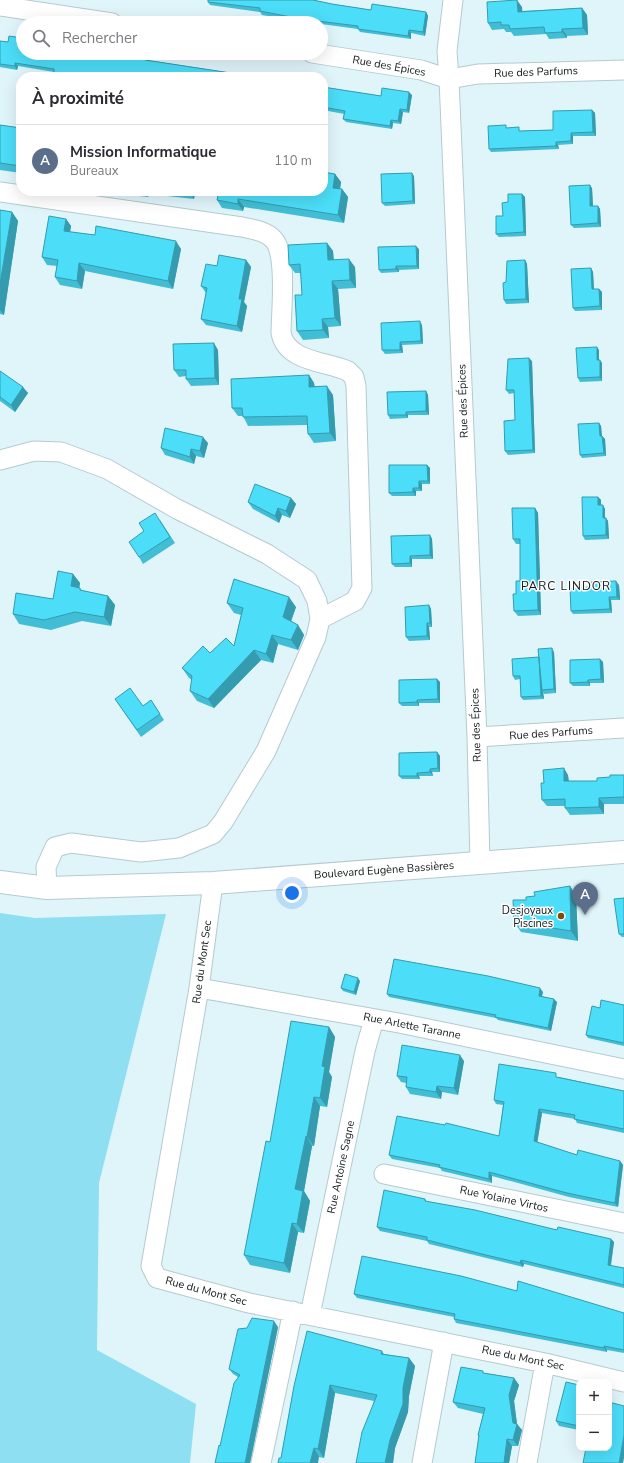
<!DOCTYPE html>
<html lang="fr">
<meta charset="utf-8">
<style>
body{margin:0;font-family:"Nunito Sans",sans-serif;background:#f2f2f3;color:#2b2b33}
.controls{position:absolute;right:12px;bottom:12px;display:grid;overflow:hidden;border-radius:8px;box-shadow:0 4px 16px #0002}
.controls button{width:36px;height:36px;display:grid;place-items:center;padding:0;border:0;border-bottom:1px solid #e1e1e2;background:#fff;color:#2b2b33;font:20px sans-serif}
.you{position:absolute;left:292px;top:893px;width:14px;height:14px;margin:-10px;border:3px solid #fff;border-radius:50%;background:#1a73e8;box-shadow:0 0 0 6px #1a73e833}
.badge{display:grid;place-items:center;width:26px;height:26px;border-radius:50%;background:#854c01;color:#fff;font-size:13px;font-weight:700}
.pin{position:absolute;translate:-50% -33px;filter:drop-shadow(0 1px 2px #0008)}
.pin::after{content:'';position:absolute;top:21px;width:14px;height:12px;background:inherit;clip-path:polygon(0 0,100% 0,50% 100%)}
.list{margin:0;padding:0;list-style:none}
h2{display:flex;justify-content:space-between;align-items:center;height:52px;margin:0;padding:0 16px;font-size:17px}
h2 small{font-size:13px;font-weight:400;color:#7c7c81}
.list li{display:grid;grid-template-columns:26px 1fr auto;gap:12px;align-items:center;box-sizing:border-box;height:72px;padding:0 16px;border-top:1px solid #e1e1e2}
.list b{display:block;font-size:15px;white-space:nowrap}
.list p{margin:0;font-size:13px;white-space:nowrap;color:#7c7c81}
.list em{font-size:13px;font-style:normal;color:#7c7c81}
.icon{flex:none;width:22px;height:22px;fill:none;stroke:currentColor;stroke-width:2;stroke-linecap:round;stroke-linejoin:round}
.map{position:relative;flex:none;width:624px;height:1463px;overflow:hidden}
.search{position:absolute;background:#fff;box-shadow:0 4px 16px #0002;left:16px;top:16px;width:312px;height:44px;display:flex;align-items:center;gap:10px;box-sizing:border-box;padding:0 14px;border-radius:22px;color:#7c7c81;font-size:15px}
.panel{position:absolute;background:#fff;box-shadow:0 4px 16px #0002;left:16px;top:72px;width:312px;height:124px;border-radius:16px}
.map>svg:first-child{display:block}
</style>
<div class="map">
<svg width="624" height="1463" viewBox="0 0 624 1463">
<rect width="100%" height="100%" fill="#e0f5fa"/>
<path fill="#8edff1" d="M0 913 35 918 166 914 99 1183 97 1350 196 1404 190 1463H0Z"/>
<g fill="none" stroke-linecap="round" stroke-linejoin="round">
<defs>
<path id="street" d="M453 0 447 51 449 79 478 74 624 70
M0 6 112 23
M312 53 421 70 449 79 477 737 480 863
M0 192 242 227C252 229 266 231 273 239 288 253 281 312 281 333 287 362 325 361 348 371L354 377 356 386 362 588 355 601 320 619
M0 460 34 451 61 452 107 469 177 509 267 554 307 580 317 601 320 619 316 637 266 751 223 822 213 834 179 848 141 852 71 843 55 847 46 867 47 888
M477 737 624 728
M213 883 199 988 151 1266 157 1278 249 1303 545 1363 624 1382
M199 988 399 1023 624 1069
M384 1174 624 1223
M310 1315 365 1051 374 1019
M261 1463 293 1311
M422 1463 444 1342
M527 1463 545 1363"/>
<path id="secondary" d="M0 882 47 888 213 883 624 852"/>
</defs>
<use href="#street" stroke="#b5cace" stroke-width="21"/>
<use href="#secondary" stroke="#b5cace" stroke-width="24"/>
<use href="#street" stroke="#fff" stroke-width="19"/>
<use href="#secondary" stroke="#fff" stroke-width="22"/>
</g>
<path fill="#41bed5" d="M208 0H316V1L332 4 371 10 426 12 428 16 425 36 411 33V39L360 32 358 29 321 24V23L303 22 262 15 260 12 210 5 208 2Z
M522 7V11L582 8 587 15 588 35 567 36V38L549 39 546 34 514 36 511 32H506L504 29 492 30 488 23Z
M0 41 8 42 23 53 148 58 147 60 257 77H55L54 74V72L18 66 17 70 0 67Z
M323 87 381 96 412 95 409 113 403 112 401 124 393 123 392 129 346 122 343 119 344 114 323 110Z
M592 110 595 113 596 136H573V144L558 145 559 149 491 152 489 149 508 128 521 131 553 130Z
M0 125 21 128V173L0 170Z
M335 174 341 182 340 189H342L348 197 344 223 244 207 243 211 222 208 217 200 218 196 195 193 194 199 149 194 148 197 114 193 113 191H323Z
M414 176 415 204 385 206 382 203Z
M592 188 593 206H598L600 209 601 227 574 228 571 225Z
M522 194 525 197 526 236 499 237 496 234 508 202Z
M0 210 12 212 18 221 4 315 0 314Z
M66 219 71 226 70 232 181 249 173 289 85 271 82 289 60 285 55 277 57 266 47 265 42 257Z
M327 243 333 251 334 260 355 267 356 288 338 289 341 326 328 327 329 338 303 340 297 331 302 295 301 273H295L289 265Z
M419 249V269L399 270V272L381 273 379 270Z
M246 260 251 267 244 302 247 306 242 332 206 325 201 319 206 293 201 286 217 266Z
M525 260 527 264 529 303 506 304 504 300 506 282Z
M591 268 593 272 594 289H599L602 292V310L575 311 573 308Z
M422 325 423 344 402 345 403 353 385 354 382 350Z
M218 350 219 385 191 386 186 379V376L179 377 174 370Z
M599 350V360L602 363V381L580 382 578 378Z
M532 361 535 453 508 455 505 451 515 420 514 393 509 394 506 390Z
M0 371 28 393 15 412 0 401Z
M309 375 314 383 315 387 333 395 336 441 314 443 308 434 307 425 248 426 243 416H238L232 408Z
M426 391 428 395 429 415H408V418L390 419 388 415Z
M599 423 601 426 602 436 605 439 606 456 582 458 580 455Z
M208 443 204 458 196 456 194 464 165 455 161 448Z
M427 465 430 468V484H422V491H416V496H392L389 493Z
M598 497 601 500V505L605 509V518H606L608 521 609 539 585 540 583 536Z
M291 498 296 504 290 518 282 515 279 523 253 509 248 502Z
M535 508 538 513 541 615 518 616 514 611 516 594 520 581V544H516L513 539Z
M160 520 175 543 143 564 139 557 144 531Z
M430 535 432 539 433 559H412V567H395L392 564Z
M73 574 80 583 79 588H80L82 591 108 596 115 605 111 626 82 621 51 630 19 624 13 614 53 599Z
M619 585 620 600H611L612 613 573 614 571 611Z
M227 603 296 607 291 622 298 625 304 635 298 650 278 644 273 663 261 660 214 708 197 701 190 691 192 680 189 678 182 668 210 653 234 646 241 615 234 613Z
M429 605 431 609 432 627H429L430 640 409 641 406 637Z
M554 652 556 693 544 694 543 692 544 699 523 700 521 697 520 679 515 680 513 676 539 658Z
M600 659 603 662 604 683H590V686H573L570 683Z
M437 679 440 682V703H419V706H402L399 703Z
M115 699 143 706 151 700 164 720 141 737Z
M437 752 440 756V772H432L433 776H419L420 779H402L399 776Z
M568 775 569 781H597L624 775V804H604V814L570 815 565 808V806H547L542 800 544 783Z
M570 886 576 896 578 941 521 932 514 922 526 900 535 896Z
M624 898V937H622L619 934Z
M360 981 356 995 343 991 341 988Z
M543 992 542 996 557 1002 551 1031 498 1020 496 1018 389 997 387 994Z
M624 1005V1046L588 1038 586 1035 600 1008Z
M329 1027 335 1037 329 1072 332 1077 327 1107 320 1106 314 1146H312L304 1191 310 1201 304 1233 298 1232 290 1273 250 1265 244 1255 270 1142Z
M464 1061 458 1095 442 1092 441 1099 410 1094 406 1087V1083L401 1082 397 1076Z
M559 1077 624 1091V1133L577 1123 575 1119 542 1113 537 1142 577 1155 620 1161 623 1165 618 1207 569 1197 492 1176V1183L442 1171 440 1168 392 1159 389 1155 499 1136 503 1105 496 1104 494 1100Z
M425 1199 427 1202 557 1230 611 1239 614 1242 611 1266 624 1268V1288L524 1264 523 1267 429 1244 427 1241 380 1231 377 1227Z
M517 1291 624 1313V1353L607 1350V1352L456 1323 454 1319V1317L357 1298 354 1294Z
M278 1327 250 1463H215L220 1446 238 1377 233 1374 229 1369Z
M382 1351 384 1354 409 1358 415 1366 409 1396 408 1412 395 1448 393 1463H356L374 1401 335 1393 324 1458 319 1457 281 1458 294 1386Z
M485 1373 514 1378 519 1385 514 1401 517 1424 522 1430 518 1446H512L509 1463H475L479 1437 478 1435 483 1414 458 1408 453 1402Z
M579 1385V1430L559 1426 556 1421Z"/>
<path fill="#359bae" d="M517 0 522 7 523 18 518 12Z
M582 8 587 15 588 35 583 28Z
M426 12 428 16 425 36 423 32Z
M562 29 567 36V38L562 32Z
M409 30 411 33V39L408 36Z
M145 55 148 58 147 63 145 60Z
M15 63 18 66 17 70 15 66Z
M409 92 412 95 409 113 407 110Z
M400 109 403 112 401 124 398 121Z
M592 110 595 113 596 136 593 132Z
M391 120 393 123 392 129 390 126Z
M571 133 573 136V144L571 141Z
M556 142 558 145 559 149 556 146Z
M412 173 414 176 415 204 413 201Z
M335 174 341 182 339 195 333 188Z
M590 185 592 188 593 209 590 206Z
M342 189 348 197 344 223 338 215Z
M144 191H147L149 194 148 197Z
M189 191H194L195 193 194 199Z
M522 194 525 197 526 236 524 232Z
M238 199 244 207 243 211 238 204Z
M598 206 600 209 601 227 598 223Z
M12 212 18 221 4 315 0 310V284Z
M66 219 71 226 69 238 64 231Z
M176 241 181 249 173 289 168 281Z
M327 243 333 251 334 268 328 260Z
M416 246 419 249V269L417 266Z
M349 259 355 267 356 288 350 280Z
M246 260 251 267 244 302 247 306 242 332 237 326 239 299Z
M525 260 527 264 529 303 526 299Z
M79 263 85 271 82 289 77 281Z
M396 266 399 270V272L396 269Z
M591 268 593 272 594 292 592 289Z
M332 281 338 289 341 326 335 318Z
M599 289 602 292V310L600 306Z
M322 319 328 327 329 338 323 330Z
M420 321 422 325 423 344 421 341Z
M400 342 402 345 403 353 400 350Z
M214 343 218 350 219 385 215 378Z
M597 347 599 350V363L597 360Z
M529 358 532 361 535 453 533 450Z
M600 360 602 363V381L600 377Z
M309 375 314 383 315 396 309 387Z
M327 386 333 395 336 441 330 433Z
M23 387 28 393 15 412 11 405Z
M426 391 428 395 429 415 426 411Z
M406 412 408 415V418L406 415Z
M599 423 601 426 602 439 600 436Z
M602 436 605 439 606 456 604 453Z
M203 437 208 443 204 458 200 451Z
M191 449 196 456 194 464 190 457Z
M427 465 430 468V484L428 481Z
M419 481 422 484V491L419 488Z
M413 488 416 491V496L413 492Z
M598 497 601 500V509L598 505Z
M291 498 296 504 290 518 286 511Z
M603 505 605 509V521L603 518Z
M278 508 282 515 279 523 275 516Z
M535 508 538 513 541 615 538 610Z
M606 518 608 521 609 539 606 535Z
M430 535 432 539 433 559 430 555Z
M410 556 412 559V567L410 563Z
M73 574 80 583 78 596 71 586Z
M616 581 619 585 620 600 617 597Z
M108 596 115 605 111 626 104 617Z
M289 597 296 607 289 626 283 617Z
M609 597 611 600 612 613 610 609Z
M429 605 431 609 432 627 430 623Z
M427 623 429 627 430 640 427 636Z
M298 625 304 635 298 650 291 640Z
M272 635 278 644 273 663 266 654Z
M552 648 554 652 556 693 554 689Z
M254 650 261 660 214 708 208 699Z
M539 657 542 690 543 692 544 699 541 696Z
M600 659 603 662 604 683 601 679Z
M437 679 440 682V703L438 699Z
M588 680 590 683V686L588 682Z
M417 700 419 703V706L417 702Z
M437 752 440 756V772L438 768Z
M564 768 568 775 569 788 564 781Z
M430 769 432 772 433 776 430 772Z
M417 773 419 776 420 779 417 776Z
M599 798 604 804V814L599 807Z
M570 886 576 896 578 941 571 931Z
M358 978 360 981 356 995 354 992Z
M540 988 543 992 541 999 539 996Z
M554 999 557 1002 551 1031 548 1028Z
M329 1027 335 1037 329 1072 332 1077 327 1107 320 1098 322 1066Z
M460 1055 464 1061 458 1095 454 1088Z
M437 1086 442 1092 441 1099 436 1092Z
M314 1097 320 1106 314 1146 307 1137Z
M539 1109 542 1113 537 1145 534 1141Z
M306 1136 312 1146 304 1191 310 1201 304 1233 297 1224 295 1189Z
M620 1161 623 1165 618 1207 615 1203Z
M489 1172 492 1176V1183L489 1179Z
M292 1223 298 1232 290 1273 284 1263Z
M611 1239 614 1242 610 1269 608 1265Z
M521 1260 524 1264 523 1267 520 1263Z
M274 1321 278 1327 250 1463H245Z
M604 1346 607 1350V1352L604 1348Z
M409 1358 415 1366 409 1396 408 1412 395 1448 393 1463H385L390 1440Z
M514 1378 519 1385 514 1401 517 1424 522 1430 518 1446 513 1440V1423L509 1395Z
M330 1385 335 1393 324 1458 318 1449Z
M624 1435V1458L623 1463H619Z
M507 1439 512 1446 509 1463H504Z
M314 1448 319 1457 318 1463H310Z"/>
<path fill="#4cddf8" stroke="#359bae" d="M208 0H313L332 4 371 10 372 4 426 12 423 32 409 30 408 36 358 29V26L301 19 260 11V8L208 2Z
M517 0 518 12 582 8 583 28 562 29V32L545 33 544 27 510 29 509 25H501V22L488 23 487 2Z
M9 36 23 38V53H85L104 56V53H135L145 55V60L257 77H122L111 75V77H69L54 74V69L15 63V66L0 64V41L8 42Z
M323 87 381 96 382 88 409 92 407 110 400 109 398 121 391 120 390 126 343 119 345 111 323 107Z
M592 110 593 132 571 133V141L556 142V146L489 149 488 126 506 125V128L519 127V131L553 130V111Z
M0 125 21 128V166L0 163Z
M323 172 335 174 333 188 342 189 338 215 238 199V204L217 200 219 191H323Z
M412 173 413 201 382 203 381 174Z
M590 185V206H598V223L571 225 569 186Z
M508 194H522L524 232 496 234V216H503L502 203 508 202Z
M0 210 12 212 0 284Z
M49 216 66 219 64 231 95 235 96 226 176 241 168 281 79 263 77 281 55 277 58 260 42 257Z
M327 243 328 260 349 259 350 280 332 281 335 318 322 319 323 330 297 331 295 295H302L300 264 289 265 288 245Z
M416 246 417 266H396V269L379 270 378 247Z
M219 255 246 260 239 299H242L237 326 201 319 207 288 201 286 206 264 217 266Z
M525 260 526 299 504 300 503 283 506 282 507 261Z
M591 268 592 289H599L600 306 573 308 571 269Z
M420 321 421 341 400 342V350H382L381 323Z
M214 343 215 378 186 379V370H174L173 344Z
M597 347V360H600V377L578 378 576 348Z
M529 358 533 450 505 451 504 421 515 420 514 390H506L508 359Z
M0 371 23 387 11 405 0 397Z
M309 375V387L327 386 330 433 308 434 307 416 243 417 242 408H232L231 379Z
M426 391V411L406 412V415H388L387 392Z
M599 423 600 436H602L604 453 580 455 578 424Z
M165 428 203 437 200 451 191 449 190 457 161 448Z
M389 465H427L428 481H419V488H413V492L389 493Z
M255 484 291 498 286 511 278 508 275 516 248 502Z
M582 497H598V505H603V518H606V535L583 536Z
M512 508H535L538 610 514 611 513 594H516V581H520V539H513Z
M155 513 170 537 139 557 129 542 144 531 139 523Z
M430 535V555L410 556V563L392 564 391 536Z
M58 571 73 574 71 586 80 588V590L108 596 104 617 75 612 44 620 13 614 16 593 53 599Z
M234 579 289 597 283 617 298 625 291 640 272 635 266 654 254 650 208 699 190 691 192 676 182 668 203 646 210 653 226 638 234 646 243 608 227 603Z
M616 581 617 597H609L610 609 571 611 570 588 591 587V582Z
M429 605 430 623H427V636L406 637 405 607Z
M552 648 554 689 542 690 538 649Z
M539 657 541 696 521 697 520 676H513L512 659Z
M600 659 601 679 588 680V682L570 683V660Z
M437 679 438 699 417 700V702L399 703V680Z
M130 688 143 706 151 700 160 714 137 730 115 699Z
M437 752 438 768 430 769V772L417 773V776H399V753Z
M564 768V781H597V778L610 777V775H624V797L599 798V807L565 808V799L542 800 541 783H544L543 770Z
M570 886 571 931 514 922 513 900H526V897L535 896 534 892Z
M624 898V934H619L614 899Z
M394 959 488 976 540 988 539 996 554 999 548 1028 495 1017 496 1015 387 994Z
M345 974 358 978 354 992 341 988Z
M601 1000 624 1005V1043L586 1035 592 1006 600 1008Z
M291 1021 329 1027 322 1066 325 1067 320 1098 314 1097 307 1137 306 1136 295 1189 303 1191 297 1224 292 1223 284 1263 244 1255 266 1141 270 1142Z
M402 1045 460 1055 454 1088 437 1086 436 1092 406 1087 407 1077 397 1076Z
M499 1064 556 1073V1077L624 1091V1129L574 1119 575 1115 539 1109 534 1141 577 1155 578 1150 620 1161 615 1203 567 1193 489 1172V1179L439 1167 440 1165 389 1155 397 1116 445 1125 446 1123 499 1136 504 1102 494 1100Z
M384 1190 425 1199V1201L475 1210 557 1230 558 1227 611 1239 608 1265 624 1268V1285L521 1260 520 1263 486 1255 427 1240V1237L377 1227Z
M362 1256 461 1276 517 1291 518 1281 624 1313V1350L604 1346V1348L454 1319 455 1314 354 1294Z
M252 1318 274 1321 245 1463H215L219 1445 220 1446 234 1383 240 1375 229 1369 238 1329 247 1328Z
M307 1331 382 1351 381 1354 409 1358 403 1388V1404L390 1440 385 1463H356L362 1432 377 1395 330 1385 318 1449 314 1448 310 1463H278L279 1458H281L294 1386Z
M461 1367 483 1371V1373L514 1378 509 1395 513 1423 517 1424 513 1440 507 1439 504 1463H475L479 1435H478L485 1408 453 1402Z
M566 1382 579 1385V1426L556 1421Z
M609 1402 624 1406V1435L619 1463H583L586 1448H609Z"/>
<circle fill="#854c01" stroke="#fefefe" stroke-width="1.5" cx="561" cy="916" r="4"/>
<g text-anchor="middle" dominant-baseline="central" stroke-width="3" stroke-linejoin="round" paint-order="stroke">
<g font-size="11" fill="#12191b" stroke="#fefefe">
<text transform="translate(389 66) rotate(10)">Rue des Épices</text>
<text transform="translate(536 72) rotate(-2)">Rue des Parfums</text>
<text transform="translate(463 401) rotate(-92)">Rue des Épices</text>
<text transform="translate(476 725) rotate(-92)">Rue des Épices</text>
<text transform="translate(551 733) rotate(-4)">Rue des Parfums</text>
<text transform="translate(384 870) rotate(-4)">Boulevard Eugène Bassières</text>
<text transform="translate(202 962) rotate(-82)">Rue du Mont Sec</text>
<text transform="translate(412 1026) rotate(11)">Rue Arlette Taranne</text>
<text transform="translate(341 1167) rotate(-78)">Rue Antoine Sagne</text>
<text transform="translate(504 1199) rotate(12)">Rue Yolaine Virtos</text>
<text transform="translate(206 1291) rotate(15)">Rue du Mont Sec</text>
<text transform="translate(523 1358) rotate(12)">Rue du Mont Sec</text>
</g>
<g font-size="11" fill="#12191b" stroke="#fefefe" text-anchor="end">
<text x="553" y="910">Desjoyaux<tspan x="553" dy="13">Piscines</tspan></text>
</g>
<g font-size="12" letter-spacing="1" fill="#12191b" stroke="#fefefe">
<text x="566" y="586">PARC LINDOR</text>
</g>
</g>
</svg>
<div class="controls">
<button>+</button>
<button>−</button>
</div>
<div class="you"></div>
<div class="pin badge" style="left:585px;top:915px;background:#5c6f8a">A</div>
<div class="search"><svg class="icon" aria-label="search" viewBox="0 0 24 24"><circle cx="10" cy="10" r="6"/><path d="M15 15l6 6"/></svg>Rechercher</div>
<section class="panel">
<h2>À proximité<small></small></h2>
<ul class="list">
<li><span class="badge" style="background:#5c6f8a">A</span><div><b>Mission Informatique</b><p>Bureaux</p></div><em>110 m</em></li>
</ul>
</section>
</div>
